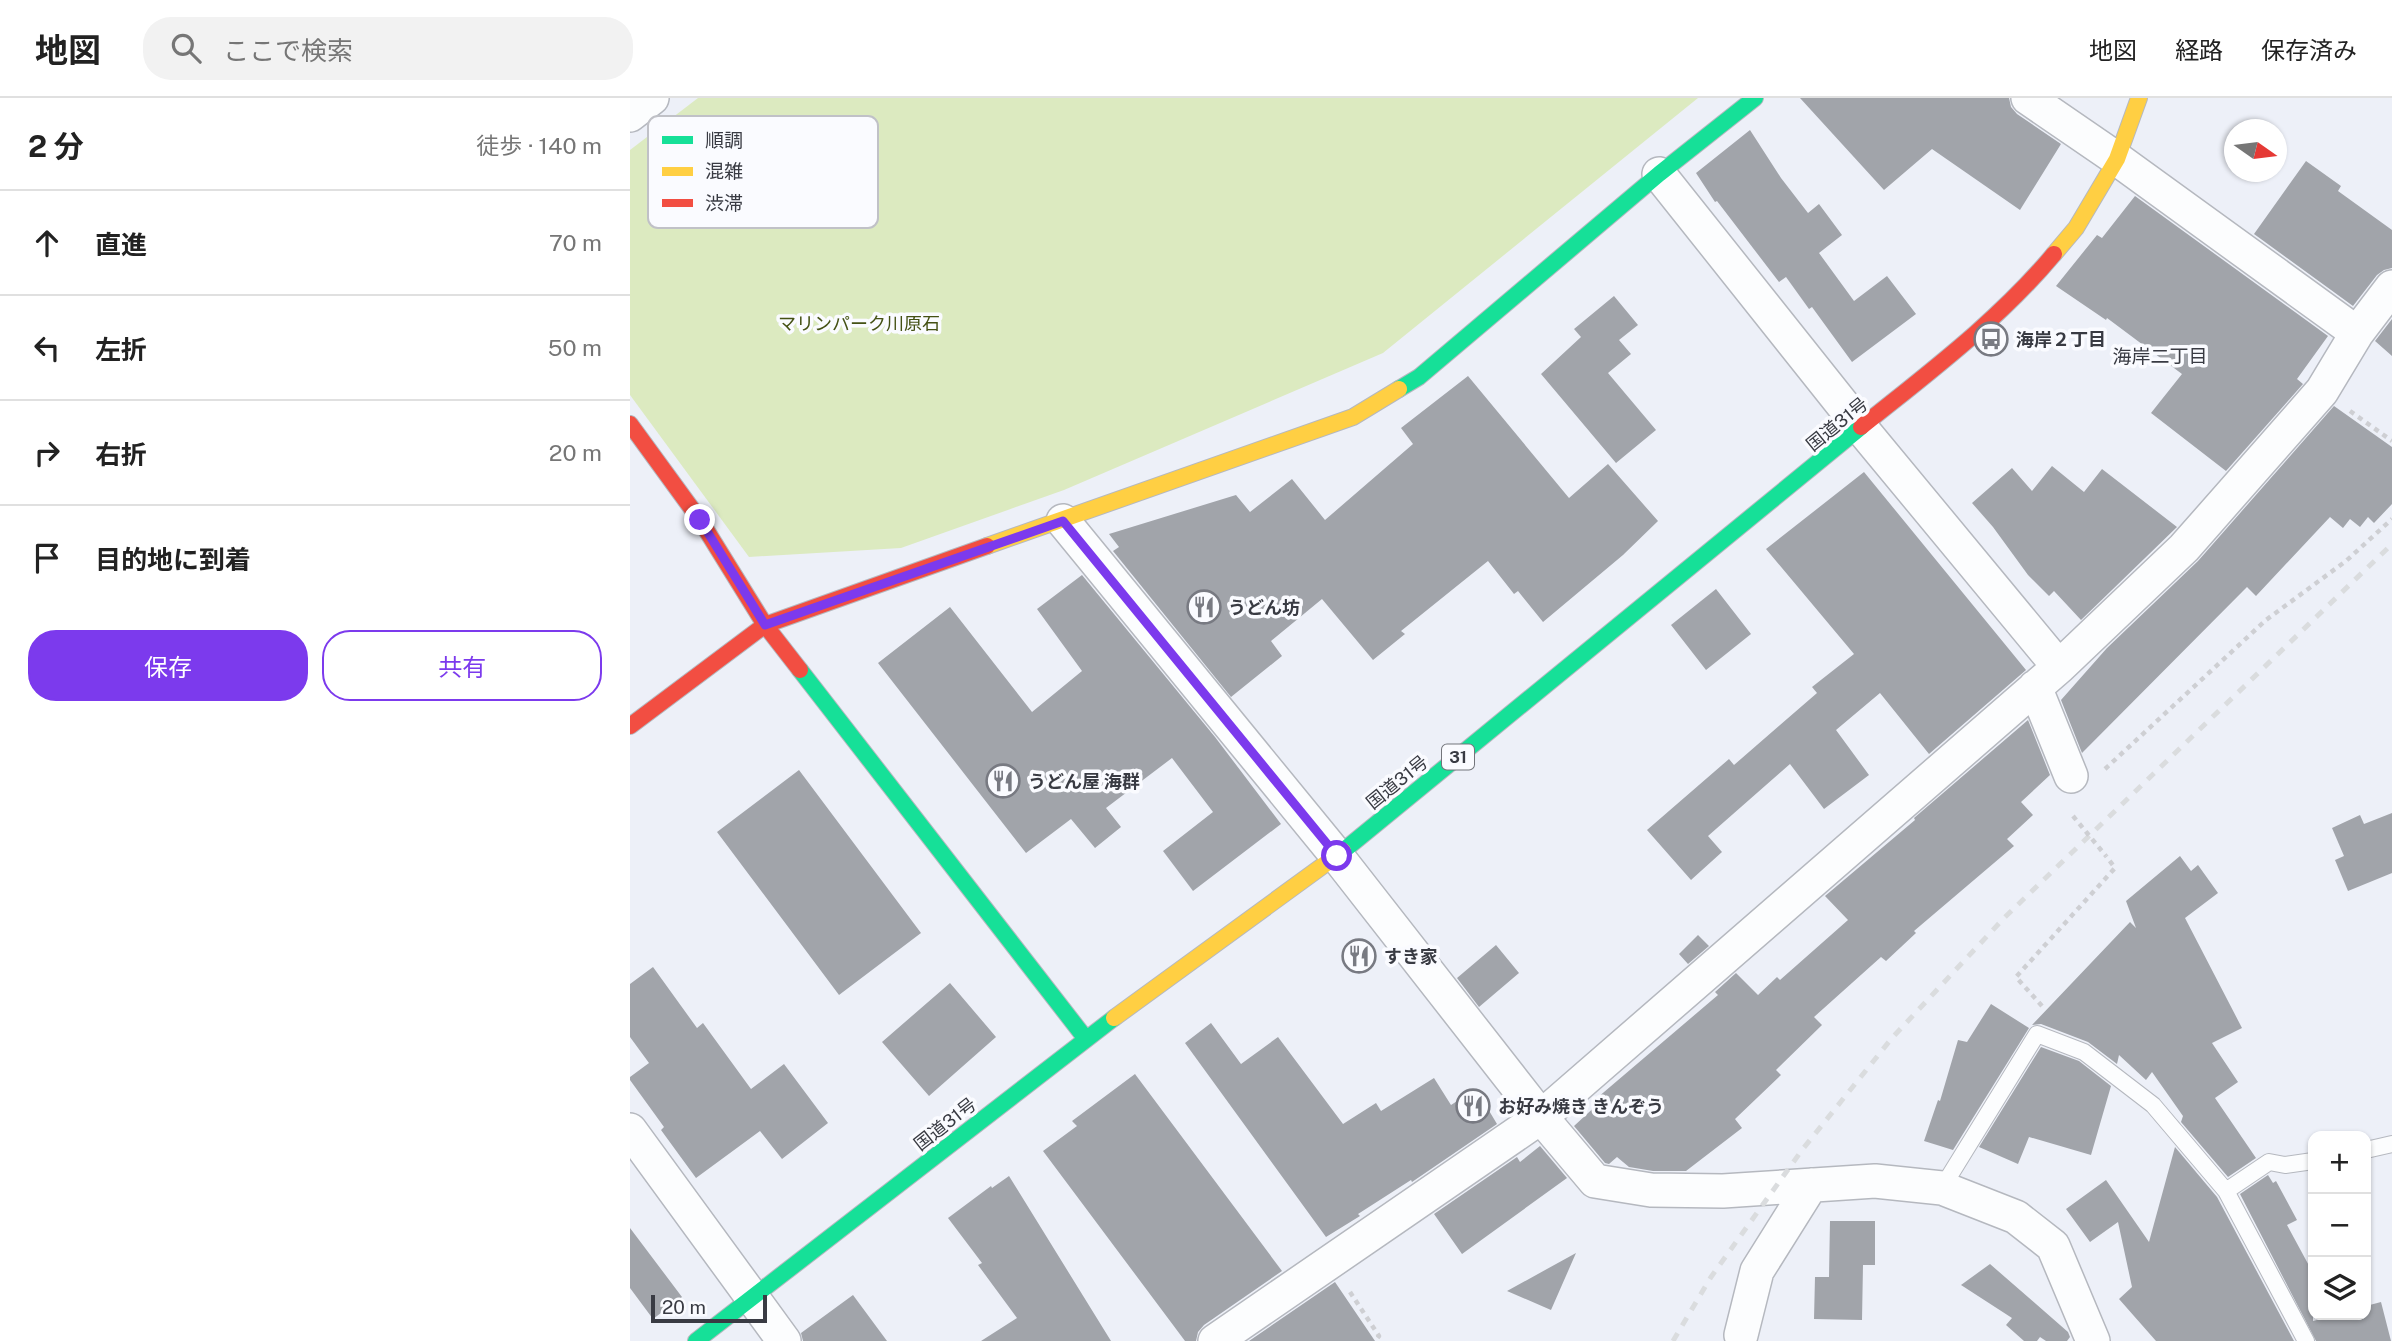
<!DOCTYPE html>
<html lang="ja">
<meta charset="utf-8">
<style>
body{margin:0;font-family:"Public Sans","Noto Sans JP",sans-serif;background:#f2f2f2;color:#222}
.controls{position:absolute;right:21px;bottom:21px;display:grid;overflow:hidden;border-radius:14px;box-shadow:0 2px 5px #0004}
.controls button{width:63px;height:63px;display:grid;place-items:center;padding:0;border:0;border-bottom:2px solid #e0e0e0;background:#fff;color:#222;font:35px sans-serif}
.compass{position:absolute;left:1594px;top:21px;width:63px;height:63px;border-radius:50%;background:#fff;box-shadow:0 2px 5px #0004;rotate:104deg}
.scale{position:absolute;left:21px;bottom:18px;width:116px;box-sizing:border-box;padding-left:7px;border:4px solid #393b43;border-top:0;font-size:19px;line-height:24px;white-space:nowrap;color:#393b43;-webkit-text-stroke:5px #fafbff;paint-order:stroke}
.stop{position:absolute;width:21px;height:21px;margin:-16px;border:5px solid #7c3aed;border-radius:50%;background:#fff}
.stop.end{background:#7c3aed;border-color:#fff;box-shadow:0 2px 7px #0008}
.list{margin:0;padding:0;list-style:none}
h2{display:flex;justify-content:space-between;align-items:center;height:91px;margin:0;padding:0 28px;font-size:30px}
h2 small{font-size:23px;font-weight:400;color:#767676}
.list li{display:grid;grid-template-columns:46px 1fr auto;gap:21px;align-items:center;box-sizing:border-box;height:105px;padding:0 28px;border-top:2px solid #e0e0e0}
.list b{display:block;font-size:26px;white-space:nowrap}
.list em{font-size:23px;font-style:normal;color:#767676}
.actions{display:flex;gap:14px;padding:21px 28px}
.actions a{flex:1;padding:16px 0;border:2px solid #7c3aed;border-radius:28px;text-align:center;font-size:24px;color:#7c3aed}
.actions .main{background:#7c3aed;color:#fff}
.icon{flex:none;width:38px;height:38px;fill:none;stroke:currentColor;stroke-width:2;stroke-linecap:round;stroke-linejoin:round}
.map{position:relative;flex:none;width:1762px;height:1243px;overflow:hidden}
header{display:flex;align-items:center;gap:42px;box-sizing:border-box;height:98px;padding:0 35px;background:#fff;border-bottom:2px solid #e0e0e0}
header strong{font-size:33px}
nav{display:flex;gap:38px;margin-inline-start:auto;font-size:24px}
.search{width:490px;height:63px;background:#f2f2f2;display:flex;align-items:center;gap:18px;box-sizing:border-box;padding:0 24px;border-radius:28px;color:#767676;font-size:26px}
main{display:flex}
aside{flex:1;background:#fff}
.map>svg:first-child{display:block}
</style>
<header>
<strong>地図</strong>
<div class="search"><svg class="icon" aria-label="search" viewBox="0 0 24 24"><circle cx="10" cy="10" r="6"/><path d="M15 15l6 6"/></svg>ここで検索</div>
<nav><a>地図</a><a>経路</a><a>保存済み</a></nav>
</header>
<main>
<aside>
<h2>2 分<small>徒歩 · 140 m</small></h2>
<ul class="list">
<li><svg class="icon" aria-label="ahead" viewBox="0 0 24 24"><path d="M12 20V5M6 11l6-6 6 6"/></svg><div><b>直進</b></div><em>70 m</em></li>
<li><svg class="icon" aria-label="left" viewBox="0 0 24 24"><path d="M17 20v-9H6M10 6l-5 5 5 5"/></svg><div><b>左折</b></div><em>50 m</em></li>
<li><svg class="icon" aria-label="right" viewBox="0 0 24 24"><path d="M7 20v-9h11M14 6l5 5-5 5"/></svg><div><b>右折</b></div><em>20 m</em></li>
<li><svg class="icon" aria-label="arrive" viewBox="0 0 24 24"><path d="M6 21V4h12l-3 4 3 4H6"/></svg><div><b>目的地に到着</b></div></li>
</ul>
<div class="actions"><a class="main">保存</a><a>共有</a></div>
</aside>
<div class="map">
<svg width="1762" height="1243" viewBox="0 0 1762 1243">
<rect width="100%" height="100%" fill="#edf0f8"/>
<path fill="#dceac0" d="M68 0H1068L753 255 434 392 271 450 119 459 0 297V52Z"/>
<path fill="#a1a4aa" d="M1170 0H1379L1381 9 1387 16 1431 46 1390 112 1302 51 1254 92Z
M1120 32 1151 80 1178 115 1189 106 1212 137 1189 155 1224 203 1257 178 1286 216 1222 264 1182 209 1179 211 1156 179 1149 184 1087 103 1085 104 1066 75Z
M1676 63 1711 88 1708 93 1762 132V170L1754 172 1747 177 1723 208 1624 136Z
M1505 98 1698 238 1667 281 1673 286 1596 373 1521 315 1552 276 1477 220 1476 222 1426 188 1467 137 1472 140Z
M984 198 1008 227 989 242 1001 256 978 275 1026 332 986 365 911 276 951 239 944 231Z
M1762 221V258L1745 243Z
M838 278 939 400 978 366 1028 423 993 457 913 524 888 493 884 496 858 463 771 533 775 536 743 562 692 501 641 543 652 558 601 599 483 453 489 449 479 436 606 397 620 414 662 381 695 422 783 346 771 330Z
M1704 308 1762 349V406L1744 425 1738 419 1730 429 1720 421 1713 430 1700 419 1626 498 1617 489 1452 655 1431 602 1477 550 1568 463Z
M1422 368 1454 394 1472 371 1547 429 1451 522 1424 493 1419 498 1398 477 1363 429 1342 405 1382 370 1402 393Z
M1234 374 1396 572 1299 656 1250 595 1206 632 1239 677 1194 711 1160 666 1078 738 1092 754 1061 782 1017 732 1099 661 1104 667 1187 595 1182 589 1224 556 1136 451Z
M452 477 585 639 651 726 563 793 533 753 583 714 542 660 476 710 491 729 465 750 441 721 396 755 248 565 320 509 402 614 452 573 407 511Z
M1086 491 1121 536 1076 572 1041 527Z
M1398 622 1420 677 1391 704 1403 717 1377 741 1384 748 1284 833 1286 835 1256 863 1251 859 1184 919 1192 927 1146 972 1151 977 1105 1021 1112 1030 1056 1073H1023L999 1069 987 1059 979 1066 975 1065 944 1028 970 1004 967 1000 1088 897 1085 894 1106 875 1128 897 1147 879 1150 882 1218 822 1195 798 1285 722 1284 720Z
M169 672 291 835 209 897 87 734Z
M1762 715V775L1718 793 1705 762 1714 758 1702 730 1730 717 1734 726Z
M1550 758 1561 773 1568 767 1588 795 1555 820 1612 930 1582 945 1608 984 1585 1000 1626 1060 1598 1079 1551 1024 1553 1018 1522 974 1516 982 1489 957 1487 966 1458 944 1411 926 1402 927 1500 824 1506 830 1496 803Z
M1068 837 1079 848 1058 866 1049 856Z
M866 847 889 875 849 909 827 880Z
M23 869 67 930 73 925 121 991 154 966 198 1025 152 1061 130 1033 66 1080 31 1032 34 1029 0 982V979L19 965 0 939V886Z
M320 885 366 939 299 998 252 944Z
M1361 906 1399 930 1323 1052 1294 1043 1308 1002 1310 1003 1328 942 1337 944Z
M581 925 611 966 648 939 713 1026 746 1005 751 1013 804 980 821 1007 846 991 867 1026 782 1084 781 1082 728 1116 730 1118 696 1139 555 945Z
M1411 949 1449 963 1481 988 1461 1057 1399 1039 1388 1066 1349 1049Z
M505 976 652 1173 574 1227 568 1234 566 1243H555L413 1053 447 1028 442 1023Z
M910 1048 937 1080 832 1156 804 1116 887 1059 890 1064Z
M1545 1049 1587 1099 1664 1243H1526L1489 1201 1502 1189 1488 1124 1460 1144 1436 1111 1476 1082 1519 1144Z
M1638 1077 1643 1085 1646 1083 1667 1122 1657 1127 1683 1175V1223L1707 1217H1736V1208L1751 1204 1761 1243H1686L1610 1096Z
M379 1078 481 1243H351L387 1220 348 1167 352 1165 318 1120 361 1088 362 1090Z
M1200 1123H1245V1167H1233L1232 1222 1184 1221 1185 1179H1199Z
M0 1130 52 1199 23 1221 0 1190Z
M946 1155 921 1212 877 1193Z
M1360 1166 1438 1234 1440 1239 1437 1243H1416L1410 1239 1407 1243H1394L1376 1227 1382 1220 1331 1187Z
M705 1184 745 1243H619Z
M223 1197 257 1243H173L171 1235Z"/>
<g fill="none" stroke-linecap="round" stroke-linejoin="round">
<defs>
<path id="lane" d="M1736 1052 1762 1046
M1312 1090 1407 936 1454 954 1523 1007 1596 1093 1676 1243
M1596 1093 1639 1064 1655 1067 1683 1063"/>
<path id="street" d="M1398 0 1487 61 1727 235
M0 17 22 0
M1029 76 1232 331 1429 569
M433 423 707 758 911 1019 965 1083 1021 1092 1093 1093 1245 1083 1312 1090 1386 1119 1423 1148 1463 1243
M1405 589 1441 678
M0 1032 154 1243
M1111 1237 1127 1173 1181 1087
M585 1243 911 1019 1429 569 1554 450 1692 293 1727 235 1762 189"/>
<path id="fast" d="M769 291 789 279 1029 76 1125 0
M170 572 456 941
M713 753 1231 329
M66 1243 484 920"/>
<path id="slow" d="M1424 156 1446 130 1487 61 1509 0
M357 448 723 319 769 291
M484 920 713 753"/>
<path id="jam" d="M0 326 70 422 135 527 170 572
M1231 329C1298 275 1368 223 1424 156
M0 628 135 527 357 448"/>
</defs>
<use href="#lane" stroke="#b5b8bf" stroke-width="18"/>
<use href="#street" stroke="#b5b8bf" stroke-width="36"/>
<use href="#fast" stroke="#b5b8bf" stroke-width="18"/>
<use href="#slow" stroke="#b5b8bf" stroke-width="18"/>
<use href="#jam" stroke="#b5b8bf" stroke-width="18"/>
<path stroke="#cecfd3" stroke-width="4.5" stroke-dasharray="5 5" stroke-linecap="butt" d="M1720 313 1762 343
M1475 671 1636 522 1716 463 1762 421
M1412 908 1386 879 1485 770 1476 758
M720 1194 749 1238 745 1243"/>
<use href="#lane" stroke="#fcfdfe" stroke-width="16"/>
<use href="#street" stroke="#fcfdfe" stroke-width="33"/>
<use href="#fast" stroke="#16e098" stroke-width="16"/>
<use href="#slow" stroke="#ffcf43" stroke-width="16"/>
<use href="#jam" stroke="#f24e42" stroke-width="16"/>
<path stroke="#dadcde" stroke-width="5" stroke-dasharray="9 9" stroke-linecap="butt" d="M1043 1243 1081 1179 1172 1052 1262 940 1375 819 1762 446"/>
<path stroke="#cecfd3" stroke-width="4.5" stroke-dasharray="5 5" stroke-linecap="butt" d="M1443 718 1476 758"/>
</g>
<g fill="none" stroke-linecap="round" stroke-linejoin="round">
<path stroke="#7c3aed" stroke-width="9" d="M70 422 135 527 433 423 707 758"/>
</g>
<defs>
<symbol id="bus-ring" viewBox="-11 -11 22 22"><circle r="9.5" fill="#fafbff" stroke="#787a82" stroke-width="1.5"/><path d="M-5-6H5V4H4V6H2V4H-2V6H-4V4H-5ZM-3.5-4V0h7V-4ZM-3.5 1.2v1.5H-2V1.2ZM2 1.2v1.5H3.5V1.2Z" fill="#787a82"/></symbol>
<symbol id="restaurant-ring" viewBox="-11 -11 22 22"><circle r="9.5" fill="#fafbff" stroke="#787a82" stroke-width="1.5"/><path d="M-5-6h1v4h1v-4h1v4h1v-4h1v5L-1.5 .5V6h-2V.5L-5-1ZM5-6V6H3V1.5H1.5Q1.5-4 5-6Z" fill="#787a82"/></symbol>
</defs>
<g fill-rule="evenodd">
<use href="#bus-ring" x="1342" y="222" width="38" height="38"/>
<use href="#restaurant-ring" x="555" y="490" width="38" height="38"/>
<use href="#restaurant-ring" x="354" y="664" width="38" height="38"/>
<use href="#restaurant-ring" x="710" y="839" width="38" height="38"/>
<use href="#restaurant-ring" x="824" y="989" width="38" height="38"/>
</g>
<g text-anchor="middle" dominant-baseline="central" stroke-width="7" stroke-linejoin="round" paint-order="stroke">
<rect fill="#fafbff" stroke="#73757b" stroke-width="2" x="812" y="646.5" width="32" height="25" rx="5"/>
<g font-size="16" font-weight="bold" fill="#393b43">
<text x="828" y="659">31</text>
</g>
<g font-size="18" fill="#445114" stroke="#fafbff">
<text x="229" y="225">マリンパーク川原石</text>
</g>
<g font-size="18" font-weight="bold" fill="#393b43" stroke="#fafbff" text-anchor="start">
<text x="1386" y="241">海岸２丁目</text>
<text x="598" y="509">うどん坊</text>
<text x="398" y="683">うどん屋 海群</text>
<text x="754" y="858">すき家</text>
<text x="868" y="1008">お好み焼き きんぞう</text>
</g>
<g font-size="18" fill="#393b43" stroke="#fafbff">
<text transform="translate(1207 326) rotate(-39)">国道31号</text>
<text transform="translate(767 684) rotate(-39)">国道31号</text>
<text transform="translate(315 1026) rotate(-38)">国道31号</text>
</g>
<g font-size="19" fill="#393b43" stroke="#fafbff">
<text x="1530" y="258">海岸二丁目</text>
</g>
</g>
<rect x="18" y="18" width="230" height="112" rx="10" fill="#fafbff" stroke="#c0c1c7" stroke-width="2"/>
<rect x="32" y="38" width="31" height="8" fill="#16e098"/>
<rect x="32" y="69" width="31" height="9" fill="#ffcf43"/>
<rect x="32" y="101" width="31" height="8" fill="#f24e42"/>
<g font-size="19" fill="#393b43">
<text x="75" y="49">順調</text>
<text x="75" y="80">混雑</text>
<text x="75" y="112">渋滞</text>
</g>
</svg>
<div class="controls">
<button>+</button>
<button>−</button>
<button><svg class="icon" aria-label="layers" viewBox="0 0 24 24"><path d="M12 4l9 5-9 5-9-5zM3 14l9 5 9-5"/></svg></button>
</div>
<svg class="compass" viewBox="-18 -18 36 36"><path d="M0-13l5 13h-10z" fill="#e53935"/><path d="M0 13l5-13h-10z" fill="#767676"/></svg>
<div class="scale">20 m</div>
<div class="stop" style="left:707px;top:758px"></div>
<div class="stop end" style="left:70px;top:422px"></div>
</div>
</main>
